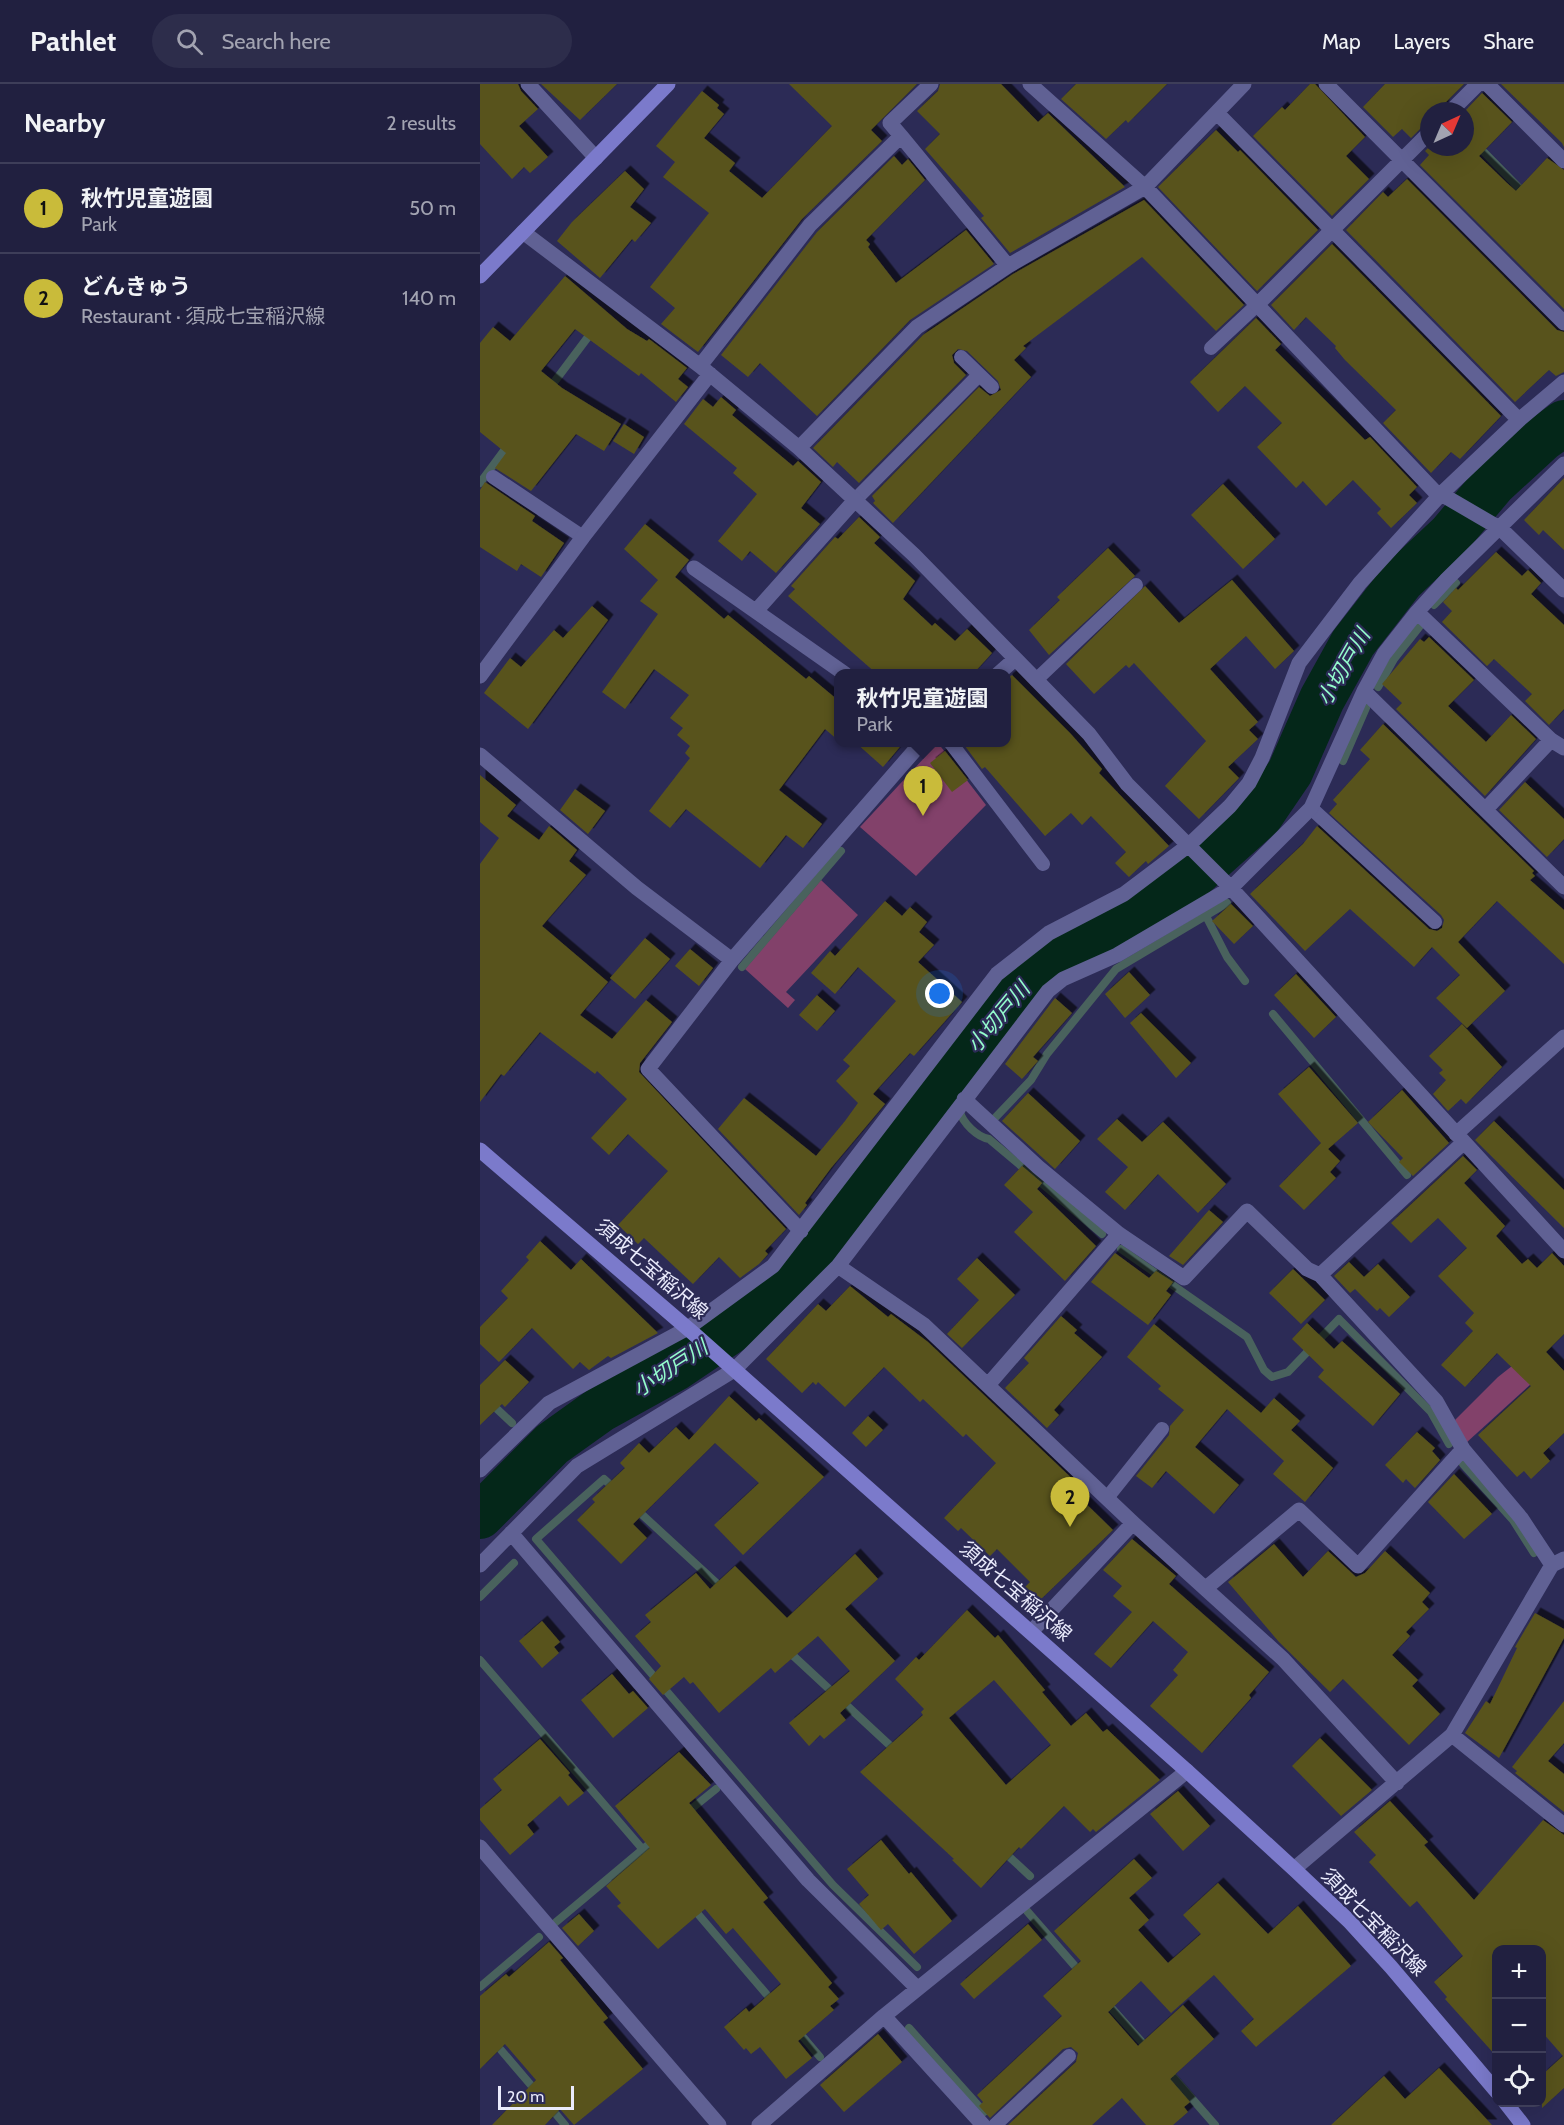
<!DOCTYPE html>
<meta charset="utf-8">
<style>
body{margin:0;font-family:Cabin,"Noto Sans JP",sans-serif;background:#2d2d4b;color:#f1f3f6}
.controls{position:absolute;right:18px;bottom:18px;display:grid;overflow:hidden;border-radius:12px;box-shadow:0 6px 24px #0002}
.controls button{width:54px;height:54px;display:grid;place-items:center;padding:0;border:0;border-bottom:2px solid #3e3e59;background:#212040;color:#f1f3f6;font:30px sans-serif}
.compass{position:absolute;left:940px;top:18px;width:54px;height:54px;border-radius:50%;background:#212040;box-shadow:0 6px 24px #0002;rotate:44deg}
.scale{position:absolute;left:18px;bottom:15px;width:76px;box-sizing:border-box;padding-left:6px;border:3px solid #eaebfc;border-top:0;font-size:16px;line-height:21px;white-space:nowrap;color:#eaebfc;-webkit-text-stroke:4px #2c2b56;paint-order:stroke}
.you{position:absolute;left:460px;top:910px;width:21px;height:21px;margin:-15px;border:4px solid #fff;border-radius:50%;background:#1a73e8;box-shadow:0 0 0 9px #1a73e833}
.badge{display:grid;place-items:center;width:39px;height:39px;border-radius:50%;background:#c9bb3a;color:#111;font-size:20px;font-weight:700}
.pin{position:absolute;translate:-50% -50px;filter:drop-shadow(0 2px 3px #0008)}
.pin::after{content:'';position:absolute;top:32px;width:21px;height:18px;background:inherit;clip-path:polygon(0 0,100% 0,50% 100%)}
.popup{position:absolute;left:354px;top:585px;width:177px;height:78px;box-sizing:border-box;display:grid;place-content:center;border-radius:12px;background:#212040;filter:drop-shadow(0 2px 4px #0005);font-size:20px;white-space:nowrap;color:#a2a3b1}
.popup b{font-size:22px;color:#f1f3f6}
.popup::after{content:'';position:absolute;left:50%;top:100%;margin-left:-12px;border:12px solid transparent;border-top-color:#212040}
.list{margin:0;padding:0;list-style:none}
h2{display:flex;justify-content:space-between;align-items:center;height:78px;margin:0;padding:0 24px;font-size:26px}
h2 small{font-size:20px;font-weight:400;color:#a2a3b1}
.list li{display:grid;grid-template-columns:39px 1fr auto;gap:18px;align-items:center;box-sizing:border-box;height:90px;padding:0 24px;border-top:2px solid #3e3e59}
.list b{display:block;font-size:22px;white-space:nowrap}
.list p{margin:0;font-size:20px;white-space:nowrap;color:#a2a3b1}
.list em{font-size:20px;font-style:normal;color:#a2a3b1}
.icon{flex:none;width:33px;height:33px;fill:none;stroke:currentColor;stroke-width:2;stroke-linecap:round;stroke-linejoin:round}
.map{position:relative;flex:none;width:1084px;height:2041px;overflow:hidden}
header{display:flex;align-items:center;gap:36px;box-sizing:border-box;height:84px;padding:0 30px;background:#212040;border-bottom:2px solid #3e3e59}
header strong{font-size:28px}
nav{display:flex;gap:33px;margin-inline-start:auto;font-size:21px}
.search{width:420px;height:54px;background:#2d2d4b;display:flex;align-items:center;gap:15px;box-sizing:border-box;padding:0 21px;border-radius:33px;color:#a2a3b1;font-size:22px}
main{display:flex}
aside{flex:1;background:#212040}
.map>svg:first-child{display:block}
</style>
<header>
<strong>Pathlet</strong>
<div class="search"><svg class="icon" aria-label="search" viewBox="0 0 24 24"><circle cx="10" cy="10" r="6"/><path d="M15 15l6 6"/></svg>Search here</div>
<nav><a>Map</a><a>Layers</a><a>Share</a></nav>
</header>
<main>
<aside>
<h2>Nearby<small>2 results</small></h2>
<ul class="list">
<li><span class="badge">1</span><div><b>秋竹児童遊園</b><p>Park</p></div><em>50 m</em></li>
<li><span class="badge">2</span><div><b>どんきゅう</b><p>Restaurant · 須成七宝稲沢線</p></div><em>140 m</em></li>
</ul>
</aside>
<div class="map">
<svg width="1084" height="2041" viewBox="0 0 1084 2041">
<defs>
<filter id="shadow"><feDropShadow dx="5.5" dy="-5.5" stdDeviation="0" flood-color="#0009"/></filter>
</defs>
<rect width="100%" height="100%" fill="#2c2b56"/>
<path fill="#82416a" d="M458 659 506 721 436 792 380 743Z
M341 796 378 831 306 908 315 916 308 924 265 885Z
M1055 1264 1073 1280 986 1359 975 1336 1018 1293Z"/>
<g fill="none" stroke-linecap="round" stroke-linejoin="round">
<path stroke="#49625d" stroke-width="8" d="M997 61 1045 110
M69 305 108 253
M0 399 28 361
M954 521 976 499
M898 603 914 575 940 542
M863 677 886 624
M726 832 747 873 765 897
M262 883 361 767
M793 930 927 1091
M457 1009 471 1020
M480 1028C483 1039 497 1053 509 1055L622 1150
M513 1036 551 996 567 970 636 885 747 819
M641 1165 767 1253 784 1286 792 1293 808 1288 859 1235 951 1328 969 1360
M0 1309 32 1339
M983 1380 1033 1436 1054 1469
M136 1406 124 1395 56 1455 353 1801 437 1883
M156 1425 244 1506
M0 1513 34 1479
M307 1566 417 1668
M0 1576 171 1775
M205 1730 236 1705
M522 1766 550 1792
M212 1823 294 1919
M547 1827 601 1889
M76 1838 175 1755
M0 1903 59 1853
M627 1919 669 1966
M429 1944 504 2028
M317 1946 340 1973
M15 1959 56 2007
M687 1986 735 2041
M70 2023 85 2041"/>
<path stroke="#042719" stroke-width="46" d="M0 1432 72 1360 121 1325 197 1283 283 1225 339 1168 534 908 575 872 711 794 780 732 810 688 842 615 873 559 922 496 970 451 1014 399 1062 355 1084 339"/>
</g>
<path fill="#59531c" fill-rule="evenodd" filter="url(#shadow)" d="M0 0H38L41 7 58 25 39 42 68 73 50 89 44 83 32 95 0 60Z
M61 0H137L100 36Z
M309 0H437L391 46 402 57 322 135 218 268 181 240 195 224 170 203 229 129 183 93 195 78 176 62 222 7 239 21 237 24 244 30 224 54 255 79 249 87 282 114 352 42Z
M460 0H521L558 38 568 29 645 103 530 169 501 134 504 132 445 65 460 50 437 27 458 7Z
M596 0H687L648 39 646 36 626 55 581 15Z
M830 0H835L885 53 866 72 889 95 852 132 773 52 802 23 805 26Z
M905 0H984L964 20 962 27H949V40L943 42 931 54 922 45 913 53 883 23Z
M1021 0H1084V63L1082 59Z
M1002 9 1032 38 999 72 1027 99 1036 107 1067 74 1084 86V225L940 81 949 71 945 67 949 63H985V27Z
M736 46 758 68 760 66 838 146 777 207 678 103Z
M414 72 422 81 428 75 445 96 386 156 390 160 388 163 416 199 486 146 514 180 430 236 337 332 280 279 268 293 241 271 337 148Z
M145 87 164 105 150 123 171 139 155 158 152 155 120 194 77 157 92 138Z
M927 95 1077 246 1084 248V288L1076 292 1069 286 1035 318 866 146 903 108 908 113Z
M664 116 764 221 736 247 662 173 543 262 546 264 534 276 551 293 413 439 393 419 395 417 392 412 499 303 510 312 521 306 518 297 487 267 478 265 472 271 474 279 486 291 379 399 357 378 353 383 333 364 443 251 533 190Z
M852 160 1021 332 980 375 971 368 951 389 903 339 916 326 865 276 855 264 856 262 826 233 814 246 791 221Z
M85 192 147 245 167 257 169 255 207 284 198 295 208 303 196 318 161 289 159 292 95 245 61 287 82 304 141 340 124 367 96 350 51 407 15 384 26 369 0 348V259L13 243 30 257Z
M776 234 801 260 795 266 885 356 890 353 937 403 929 411 937 419 911 444 897 429 901 425 873 396 846 422 823 397 816 404 777 363 802 339 765 302 738 328 710 298Z
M241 313 256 326 252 331 313 382 318 377 341 398 321 424 340 440 296 489 270 467 262 477 238 457 277 410 253 389 257 384 204 340 223 315 233 323Z
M144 340 164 353 154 370 133 357Z
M1084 394V466L1063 446 1059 451 1044 436Z
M5 398 55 432 52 437 84 459 61 493 41 480 37 487 0 463V406Z
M743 400 795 455 763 485 711 431Z
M379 433 400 453 394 459 435 497 423 515 452 542 455 539 475 557 487 545 512 569 493 590H397L308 512 315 505 311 502 355 453 358 455Z
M165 440 209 476 195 493 244 535 248 531 326 595 329 592 359 617V657L345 645 299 706 342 740 323 764 306 751 280 784 206 725 190 744 169 727 210 674 205 669 210 662 197 651 203 644 190 634 209 611 174 585 145 625 122 608 178 530 160 517 178 496 144 465Z
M628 464 655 492 569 571 549 546 580 516 577 513Z
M1016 468 1042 492 1048 486 1061 499 1051 510 1084 541V625L1069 641 1045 617 1052 610 1014 575 1007 582 962 538 972 527 963 518 976 504 978 506Z
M752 496 814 567 795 585 766 552 730 585 778 638 769 646 778 655 748 683 759 694 719 735 685 702 726 657 654 579 649 584 646 581 614 610 586 580 665 502 699 539Z
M112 522 128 536 48 645 4 609 30 574 41 583 74 546 83 554Z
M949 553 994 596 968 622 1006 658 1031 631 1056 655 1005 712 916 625 922 619 902 600 940 555 944 558Z
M532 591 590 649 622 685 619 689 689 762 668 780 666 777 649 793 635 779 646 768 611 732 602 741 591 729 565 752 505 683 502 685 482 658H527V595Z
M903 640 1054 787 1052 789 1055 792 1050 796 1084 826V880L1017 817 978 858 1025 907 987 944 956 914 980 891 952 863 934 883 870 825 825 867 770 810 823 760 837 742 949 845 957 847 962 844 964 836 961 831 849 729 857 720 853 716 890 675 880 666Z
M375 658H424L403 683Z
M465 667 488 696 472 708 450 679Z
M0 691 36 721 27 732 59 756 69 742 97 766 89 777 106 791 62 842 128 898 100 931 132 955 166 916 192 938 160 979 159 988 306 1145 285 1167 288 1170 279 1180 260 1194 239 1173 213 1200 164 1154 158 1160 138 1141 188 1087 148 1050 129 1071 111 1054 147 1015 117 987 115 990 60 948 24 992 21 990 0 1018V780L19 754 0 738Z
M1045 698 1084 735V755L1067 773 1019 726Z
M95 705 125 727 108 750 80 726Z
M405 817 422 832 430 823 447 838 439 848 454 861 438 878 482 918 434 972 430 969 393 1010 405 1020 351 1084 325 1119 327 1121 319 1131 238 1045 264 1014 336 1072 365 1037 378 1019 356 997 370 982 363 976 416 917 378 883 355 910 331 889 350 867 355 872Z
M751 820 773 842 754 860 732 837Z
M165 854 190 875 155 915 130 894Z
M210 865 233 884 219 902 195 882Z
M649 888 670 911 645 934 625 910Z
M816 890 856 933 834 954 794 911Z
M337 911 355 927 337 947 319 931Z
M575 914 592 929 553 973 558 977 542 995 525 980Z
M661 929 711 979 696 994 650 939Z
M982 940 1022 983 986 1020 981 1015 968 1027 953 1010 966 996 959 989 963 986 949 972Z
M829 983 878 1039 848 1065 860 1077 850 1088 856 1094 824 1126 799 1102 841 1059 798 1010Z
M922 1006 969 1059 933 1092 919 1078 923 1074 888 1038Z
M548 1009 600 1057 575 1085 522 1037Z
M637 1035 662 1058 683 1038 746 1100 718 1129 678 1090 645 1126 625 1108 648 1083 617 1055Z
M1014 1037 1084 1106V1144L995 1056Z
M983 1072 997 1086 984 1099 1025 1142 1016 1152 1042 1180 1048 1175 1057 1184 1072 1169 1084 1182V1250L1066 1268 1084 1287V1349L1063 1369 1070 1377 1051 1395 1044 1387 1037 1393 998 1351 1051 1302 1017 1269 985 1303 961 1281 993 1247 985 1239 994 1229 958 1192 987 1164 958 1134 931 1159 911 1139Z
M542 1082 562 1099 557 1105 616 1162 585 1197 534 1148 553 1128 524 1101Z
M729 1126 743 1138 703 1181 689 1172Z
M60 1157 91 1186 101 1175 178 1249 131 1274 128 1272 109 1286 100 1278 93 1285 52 1244 19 1278 0 1260V1243L28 1214 21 1207 49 1176 46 1173Z
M635 1169 669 1194 676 1187 693 1198 686 1207 691 1211 668 1241 611 1198Z
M497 1174 535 1211 482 1264 467 1250 499 1216 477 1195Z
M869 1178 884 1193 898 1180 930 1213 909 1233 900 1224 897 1227 875 1205 870 1209 854 1192Z
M813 1185 845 1216 821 1240 789 1209Z
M370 1202 408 1233 411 1230 448 1258 602 1404 596 1410 633 1446 558 1518 544 1504 550 1498 517 1465 510 1472 481 1444 478 1447 464 1434 516 1379 486 1350 483 1353 443 1315 440 1318 404 1283 365 1323 338 1298 336 1301 333 1298 322 1309 286 1275 338 1220 346 1227Z
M581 1232 597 1246 594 1249 622 1273 574 1326 579 1331 567 1344 525 1304 549 1279 544 1274Z
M827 1239 854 1265 862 1257 920 1310 893 1342 838 1293 844 1286 812 1255Z
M674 1240 781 1329 794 1314 820 1337 811 1346 853 1384 825 1418 793 1390 804 1377 747 1325 715 1363 759 1401 734 1430 686 1387 672 1404 656 1392 689 1351 690 1342 704 1326 678 1305 681 1302 647 1273Z
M25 1276 49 1298 25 1323 22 1320 0 1341V1301Z
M249 1312 276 1337 279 1334 344 1393 263 1471 234 1441 279 1399 235 1359 153 1440 167 1454 141 1480 97 1436 115 1418 112 1415 145 1384 140 1379 159 1359 169 1369 196 1343 209 1356Z
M388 1332 403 1346 386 1363 372 1349Z
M937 1348 955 1364 952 1367 960 1376 935 1404 926 1395 923 1399 905 1381Z
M974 1390 1012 1430 984 1455 948 1418Z
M652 1455 696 1492 689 1500 789 1588 769 1611 771 1614 722 1669 670 1622 698 1591 693 1586 708 1568 673 1537 631 1584 614 1570 652 1528 633 1512 642 1502 623 1486Z
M794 1460 823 1493 848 1467 876 1493 885 1489 905 1467 950 1509 942 1518 949 1525 926 1548 930 1552 912 1571 938 1596 932 1602 960 1630 929 1661 863 1595 850 1608 799 1558 748 1498Z
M375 1470 398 1495 365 1525 415 1577 360 1629 366 1636 344 1655 340 1651 329 1662 309 1639 370 1587 338 1552 295 1589 291 1584 239 1629 213 1598 210 1600 204 1593 183 1611 169 1595 181 1582 155 1552 171 1538 165 1531 216 1489 230 1505 255 1482 307 1534Z
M487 1526 515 1554 518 1551 565 1606 562 1608 591 1642 606 1629 623 1648 627 1645 680 1696 616 1748 613 1745 610 1748 584 1722 541 1765 539 1763 501 1804 472 1776 474 1775 380 1688 443 1631 441 1628 444 1625 415 1595 436 1573 439 1576ZM514 1596 571 1661 526 1701 469 1634Z
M1055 1529 1084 1545V1554L1019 1674 985 1649 1006 1617 1010 1620 1037 1564 1035 1563Z
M62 1537 80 1558 74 1563 79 1569 62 1584 39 1557Z
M132 1590 149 1610 153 1607 168 1624 133 1654 101 1616Z
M1084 1617V1659L1068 1677 1084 1690V1728L1035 1689 1037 1687 1032 1683Z
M840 1654 892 1706 861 1732 812 1682Z
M60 1655 90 1689 88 1691 104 1709 88 1722 80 1712 47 1741 54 1750 30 1771 0 1736V1725L22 1706 13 1695Z
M199 1668 231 1701 209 1719 288 1814 283 1818 352 1899 348 1903 359 1915 350 1922 354 1926 318 1957 332 1974 306 1995 280 1963 271 1970 266 1964 264 1966 244 1943 266 1924 269 1928 301 1900 253 1844 246 1850 225 1825 178 1865 137 1822 141 1819 126 1802 170 1764 135 1722Z
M698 1707 730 1742 703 1767 670 1730Z
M910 1717 948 1758 944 1761 994 1816 1063 1736 1084 1751V2004L1062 2024V1991L1083 1972 1062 1948V1866H1017V1973L965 1915 967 1913 954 1898 983 1872 937 1817 930 1823 889 1778 896 1771 874 1748Z
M401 1756 429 1790 431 1788 472 1837 434 1870 408 1840 401 1846 379 1820 389 1811 367 1785Z
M654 1775 672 1794 649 1814 669 1836 658 1846 688 1879 721 1850 703 1831 738 1799 788 1850 818 1822 871 1882 776 1963 761 1947 774 1935 734 1891 691 1929 661 1897 628 1928 658 1962 703 1921 734 1955 690 1995 710 2018 704 2023 708 2028 693 2041H666L642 2014 612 2041H528L596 1978 598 1969 591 1963 583 1965 510 2034 499 2022 503 2018 497 2011 582 1932 563 1912 601 1877 574 1847Z
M99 1830 114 1847 98 1862 82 1844Z
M548 1840 562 1856 494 1915 480 1900Z
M69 1858 83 1874 80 1876 128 1934 123 1938 163 1985 94 2041 80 2025 65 2041H12L56 1996 25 1960 0 1985V1912L26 1890 29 1893Z
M398 1950 422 1978 364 2028 340 2001Z
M959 1984 1012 2041H851L904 1992 925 2015Z"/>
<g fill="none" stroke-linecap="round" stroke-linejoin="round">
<path stroke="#606194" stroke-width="14" d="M731 264 777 221
M481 273 512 303
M13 393 103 453
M375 416 499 291
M556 596 656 501
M470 658 563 780
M831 724 955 838
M627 1414 682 1345
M515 2041 589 1972"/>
<path stroke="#606194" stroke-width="15" d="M48 0 116 74
M550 0 665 103 959 412
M846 0 1084 239
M1007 0 1084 77
M971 27 998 0
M737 29 1039 336
M421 52 410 39 451 0
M43 148 220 282 319 364 434 471 609 650 647 700 751 804 1084 1167
M777 221 949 49
M220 282 330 141 421 52 528 182 665 103 764 0
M319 364 437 243 528 182
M961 410 1021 445 1084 506
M214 484 365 590
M276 527 375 416
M937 528 1071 656 1084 664
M518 590 535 575
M0 592 103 453 230 290
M884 607 1084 803
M0 671 157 804 252 876
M1006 725 1071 656
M484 1015 558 1083 639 1150 704 1194 767 1127 827 1185 840 1191 956 1317 983 1365 1041 1434 1072 1481
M976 1050 1084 953
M321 1147 168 985 252 876 442 658
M358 1182 444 1241 653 1439 803 1575 917 1699
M840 1191 984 1058
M508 1301 639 1150
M0 1386 69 1319 208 1244 293 1182 517 890 569 849 644 810 709 761 750 722 769 699 782 674 819 579 880 499 961 410 1039 336 1084 298
M31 1449 328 1796 437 1904
M0 1481 97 1382 254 1286 358 1182 568 907 583 895 637 871 751 804 831 724 884 607 904 570 937 528 967 495 1084 380
M726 1504 819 1426 878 1482 983 1365
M551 1548 653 1439
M972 1651 1084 1741
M0 1763 239 2041
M814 1785 972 1651 1072 1481 1084 1475
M404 1932 503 2041
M279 2041 404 1932 707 1687"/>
<path stroke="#7b7acb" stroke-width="15" d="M0 192 188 0
M0 1066 213 1249 707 1687 814 1785 869 1837 911 1883 1017 2008
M1025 2018 1043 2041"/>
</g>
<g text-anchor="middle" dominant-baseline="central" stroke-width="4.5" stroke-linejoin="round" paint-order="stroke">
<g font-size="20" fill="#eaebfc" stroke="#2c2b56">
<text transform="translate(172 1185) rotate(41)">須成七宝稲沢線</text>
<text transform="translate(536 1507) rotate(41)">須成七宝稲沢線</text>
<text transform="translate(894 1838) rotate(46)">須成七宝稲沢線</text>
</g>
<g font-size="21" font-style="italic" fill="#94fccc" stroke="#2c2b56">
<text transform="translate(863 583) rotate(-60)">小切戸川</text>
<text transform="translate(518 933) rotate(-50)">小切戸川</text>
<text transform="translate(190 1284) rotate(-33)">小切戸川</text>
</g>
</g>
</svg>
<div class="controls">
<button>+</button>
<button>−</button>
<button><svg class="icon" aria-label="locate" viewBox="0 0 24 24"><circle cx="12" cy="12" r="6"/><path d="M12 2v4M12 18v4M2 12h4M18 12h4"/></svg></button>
</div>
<svg class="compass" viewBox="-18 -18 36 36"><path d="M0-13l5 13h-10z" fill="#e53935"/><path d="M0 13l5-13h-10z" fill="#a2a3b1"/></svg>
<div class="scale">20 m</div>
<div class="you"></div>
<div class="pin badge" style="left:443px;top:732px">1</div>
<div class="popup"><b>秋竹児童遊園</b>Park</div>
<div class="pin badge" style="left:590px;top:1443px">2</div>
</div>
</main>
